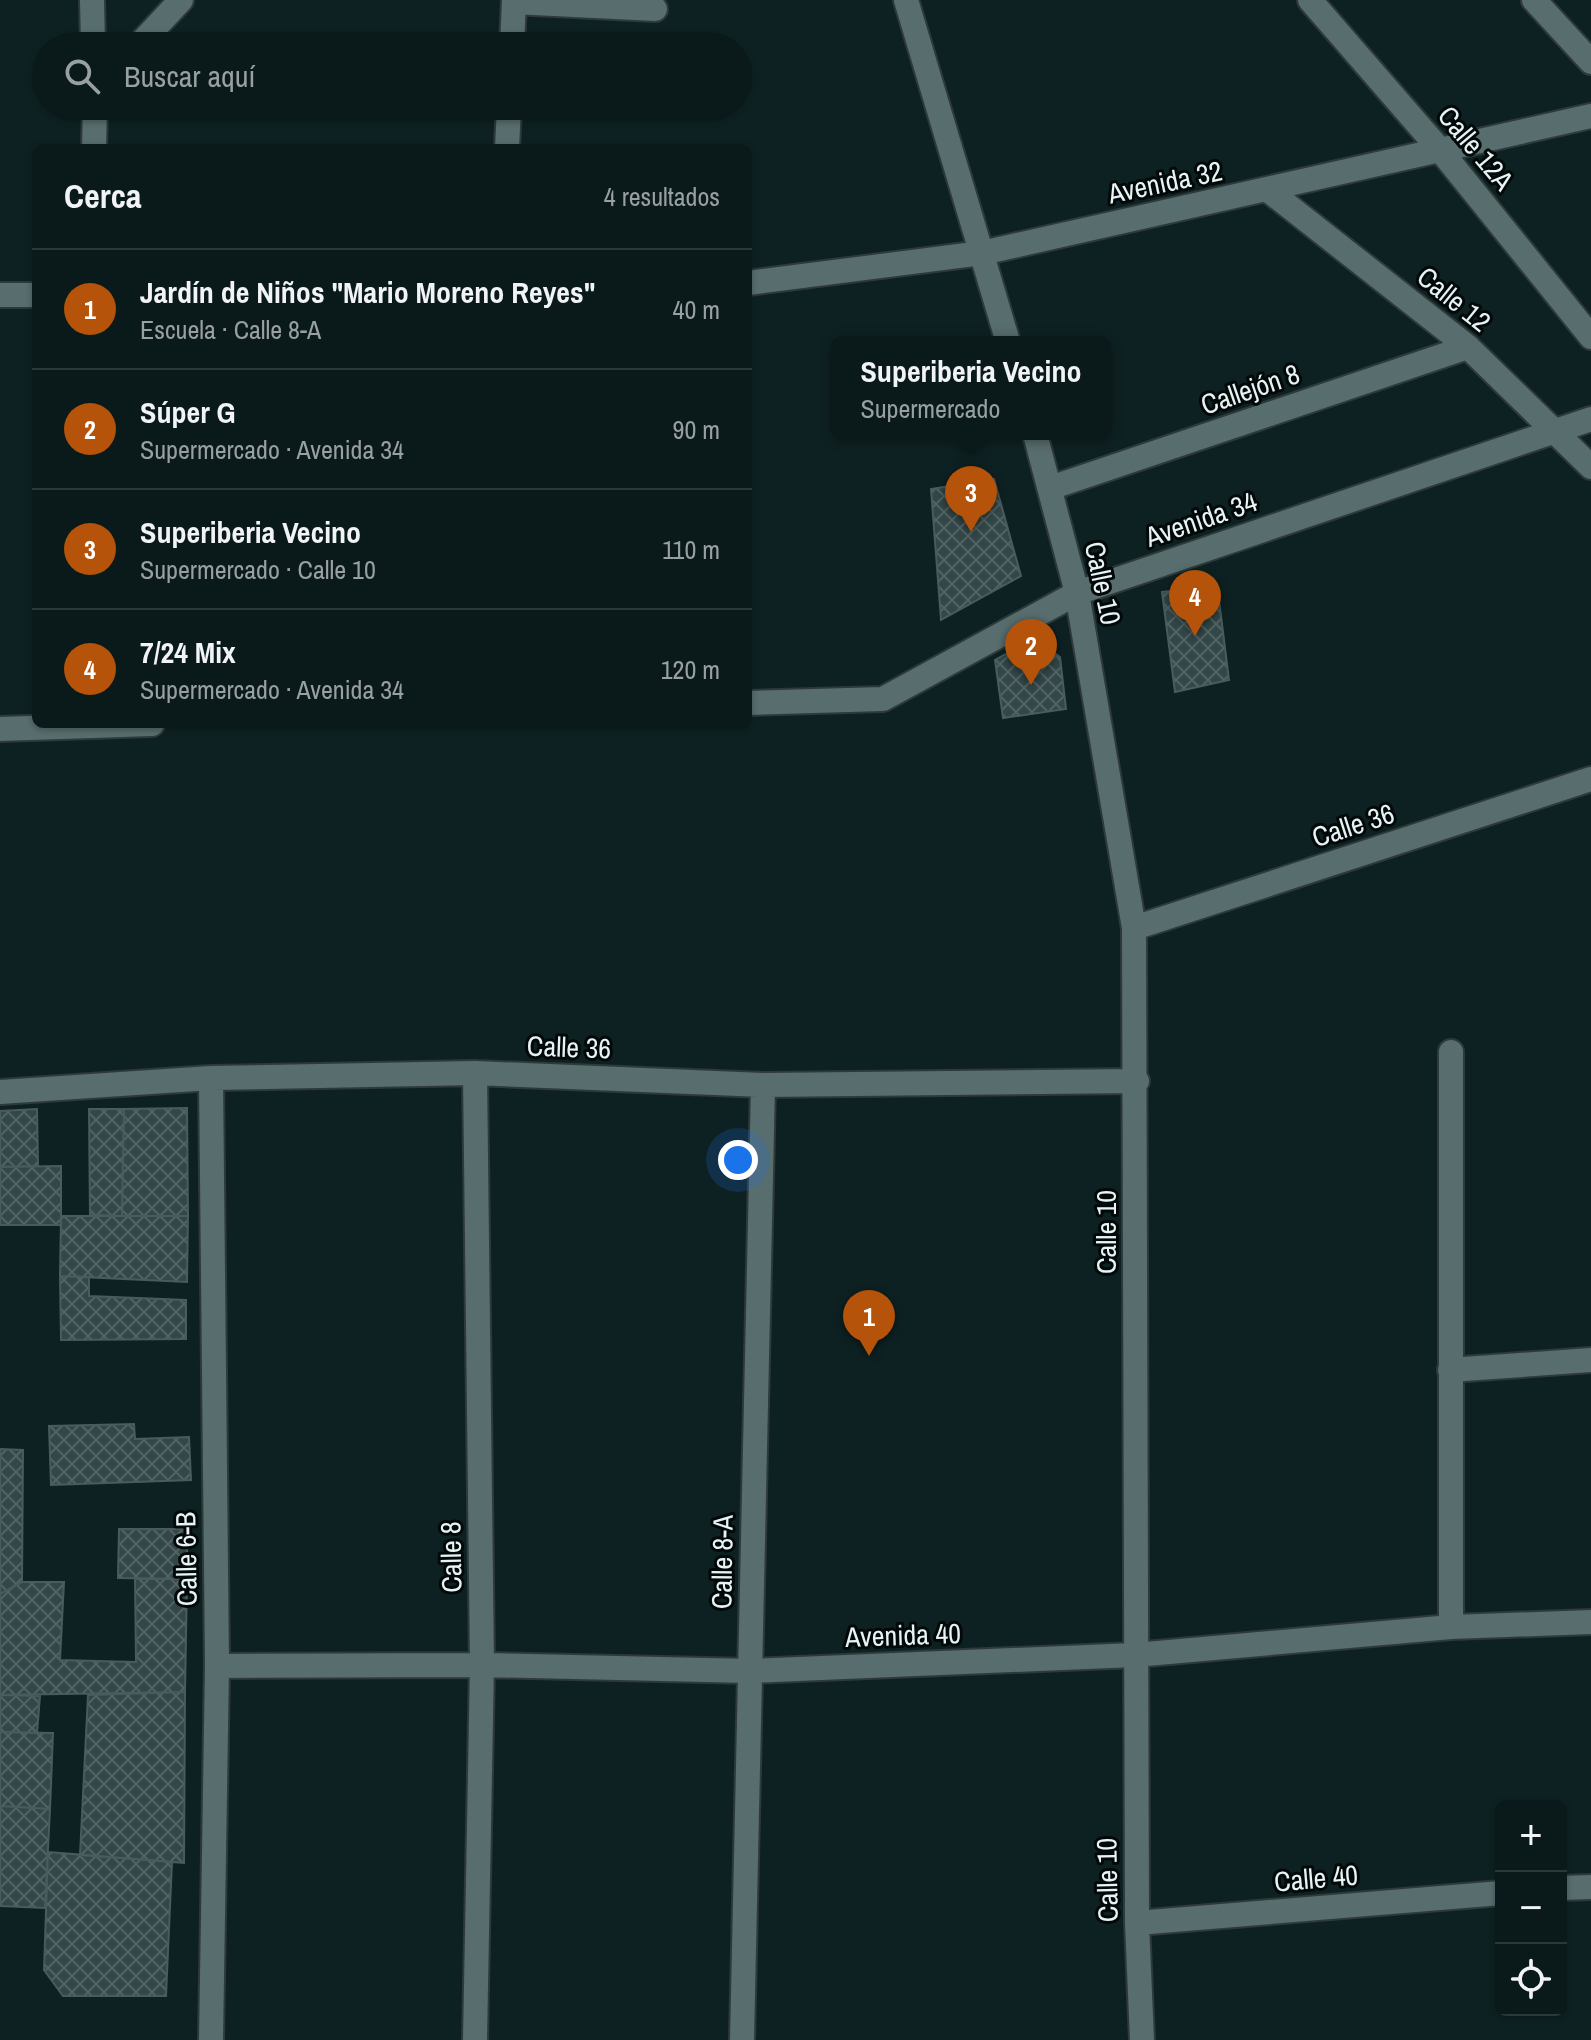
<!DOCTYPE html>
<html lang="es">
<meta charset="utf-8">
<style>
body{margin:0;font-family:"Archivo Narrow",sans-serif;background:#132223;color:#f1f3f6}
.controls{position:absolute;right:24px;bottom:24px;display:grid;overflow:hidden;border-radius:12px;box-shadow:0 2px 6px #0004}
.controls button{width:72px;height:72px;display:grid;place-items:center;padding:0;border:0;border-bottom:2px solid #2a3839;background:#0a191a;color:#f1f3f6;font:40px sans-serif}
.you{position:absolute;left:738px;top:1160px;width:28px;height:28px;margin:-20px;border:6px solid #fff;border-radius:50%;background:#1a73e8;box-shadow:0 0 0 12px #1a73e833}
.badge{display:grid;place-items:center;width:52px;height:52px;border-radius:50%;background:#b45309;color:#fff;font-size:26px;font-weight:700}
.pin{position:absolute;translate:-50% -66px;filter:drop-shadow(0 2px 4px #0008)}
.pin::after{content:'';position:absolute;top:42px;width:28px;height:24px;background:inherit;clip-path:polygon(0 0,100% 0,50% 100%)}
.popup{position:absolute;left:831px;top:336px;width:280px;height:104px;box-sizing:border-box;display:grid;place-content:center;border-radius:12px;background:#0a191a;filter:drop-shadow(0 2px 6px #0005);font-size:26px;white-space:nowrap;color:#99a0a2}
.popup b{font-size:30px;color:#f1f3f6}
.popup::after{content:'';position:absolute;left:50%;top:100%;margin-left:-16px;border:16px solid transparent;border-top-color:#0a191a}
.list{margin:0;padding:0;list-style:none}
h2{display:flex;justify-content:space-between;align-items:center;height:104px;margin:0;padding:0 32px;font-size:34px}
h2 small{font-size:26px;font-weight:400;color:#99a0a2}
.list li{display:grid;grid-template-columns:52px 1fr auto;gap:24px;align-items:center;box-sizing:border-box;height:120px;padding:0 32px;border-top:2px solid #2a3839}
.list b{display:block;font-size:30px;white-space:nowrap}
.list p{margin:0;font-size:26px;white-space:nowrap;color:#99a0a2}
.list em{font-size:26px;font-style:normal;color:#99a0a2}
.icon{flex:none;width:44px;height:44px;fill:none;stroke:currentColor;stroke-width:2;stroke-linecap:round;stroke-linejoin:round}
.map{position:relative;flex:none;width:1591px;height:2040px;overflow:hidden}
.search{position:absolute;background:#0a191a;box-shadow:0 2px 6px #0004;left:32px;top:32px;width:720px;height:88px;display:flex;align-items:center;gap:20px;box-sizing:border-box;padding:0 28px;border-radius:44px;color:#99a0a2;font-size:30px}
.panel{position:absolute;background:#0a191a;box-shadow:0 2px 6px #0004;left:32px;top:144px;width:720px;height:584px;border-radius:12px}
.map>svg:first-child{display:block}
</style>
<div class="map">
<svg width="1591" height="2040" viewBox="0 0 1591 2040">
<defs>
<pattern id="building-cross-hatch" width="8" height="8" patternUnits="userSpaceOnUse" patternTransform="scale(2)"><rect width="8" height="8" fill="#334748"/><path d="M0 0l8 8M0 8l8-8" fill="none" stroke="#516263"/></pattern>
</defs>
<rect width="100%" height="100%" fill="#0e2122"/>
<path fill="url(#building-cross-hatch)" stroke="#485c5d" stroke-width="2" d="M994 479 1021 576 941 620 931 489Z
M1217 584 1229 680 1175 692 1162 592Z
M1034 638 1060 657 1066 709 1003 718 995 660Z
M187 1108 188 1216H122L124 1109Z
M37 1109 38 1166 0 1167V1111Z
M89 1109H124L122 1216 90 1215Z
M61 1166V1225H0V1167Z
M61 1216H188L187 1282 60 1276Z
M60 1276 89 1277V1296L186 1300V1339L61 1340Z
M134 1424 135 1439 189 1437 191 1480 51 1485 49 1426Z
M0 1449 23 1450 22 1582 0 1594Z
M119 1529H187V1579L118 1578Z
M135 1579H187L185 1692 0 1695V1594L22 1582H64L60 1660 136 1662Z
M185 1692 184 1863 80 1855 88 1695Z
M0 1695 40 1696 37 1733 0 1732Z
M0 1732 53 1733 50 1809 0 1806Z
M0 1806 50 1809 45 1908 0 1906Z
M48 1852 172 1862 166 1996H63L44 1970Z"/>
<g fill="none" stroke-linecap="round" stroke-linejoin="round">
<defs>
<path id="minor" d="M92 0 93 46
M906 0 1008 342
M1310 0 1441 151 1591 337
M1534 0 1591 62
M514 2 655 9
M138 46 181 0
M512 46 514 0
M94 148 95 106
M507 148 509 106
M1268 190 1468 347 1591 467
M748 283 982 253 1591 116
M0 295H36
M1035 434 1077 593 1134 928 1137 1923 1142 2040
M1050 488 1468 347
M748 703 883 699 1077 593 1591 419
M0 729 152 724
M1134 928 1591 779
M1451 1052V1627
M475 1073 482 1665 475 2040
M0 1092 211 1078 475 1073 763 1085 1137 1081
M1450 1370 1591 1360
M217 1666 482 1665 750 1671 1135 1655 1451 1627 1591 1622
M1561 1888 1591 1887
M1137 1923 1501 1893
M211 2040 217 1666 211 1078
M742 2040 763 1085"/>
</defs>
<use href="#minor" stroke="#2e393a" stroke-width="28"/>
<use href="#minor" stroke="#586d6e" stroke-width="24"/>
</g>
<g text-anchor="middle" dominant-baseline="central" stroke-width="6" stroke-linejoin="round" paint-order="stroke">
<g font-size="28" fill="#e7f3f4" stroke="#030909">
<text transform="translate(1476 148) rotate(50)">Calle 12A</text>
<text transform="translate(1165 182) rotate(-12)">Avenida 32</text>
<text transform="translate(1454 299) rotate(39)">Calle 12</text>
<text transform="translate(1250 389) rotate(-19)">Callejón 8</text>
<text transform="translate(1201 519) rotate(-19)">Avenida 34</text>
<text transform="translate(1103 583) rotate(78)">Calle 10</text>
<text transform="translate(1353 825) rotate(-18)">Calle 36</text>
<text transform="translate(569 1047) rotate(2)">Calle 36</text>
<text transform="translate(1106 1232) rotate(-90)">Calle 10</text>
<text transform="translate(451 1557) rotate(-91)">Calle 8</text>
<text transform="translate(186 1559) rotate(-91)">Calle 6-B</text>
<text transform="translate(722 1562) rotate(-89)">Calle 8-A</text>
<text transform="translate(903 1635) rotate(-2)">Avenida 40</text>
<text transform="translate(1316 1878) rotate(-5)">Calle 40</text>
<text transform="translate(1107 1880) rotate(-91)">Calle 10</text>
</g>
</g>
</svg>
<div class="controls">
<button>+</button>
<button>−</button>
<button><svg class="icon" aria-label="locate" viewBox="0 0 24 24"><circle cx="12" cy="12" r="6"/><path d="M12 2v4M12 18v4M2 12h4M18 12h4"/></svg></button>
</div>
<div class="you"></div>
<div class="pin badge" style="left:869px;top:1356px">1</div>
<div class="pin badge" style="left:1031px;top:685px">2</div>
<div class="pin badge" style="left:971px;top:532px">3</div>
<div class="popup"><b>Superiberia Vecino</b>Supermercado</div>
<div class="pin badge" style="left:1195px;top:636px">4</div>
<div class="search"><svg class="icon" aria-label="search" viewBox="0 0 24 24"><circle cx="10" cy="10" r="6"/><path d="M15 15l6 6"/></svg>Buscar aquí</div>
<section class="panel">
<h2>Cerca<small>4 resultados</small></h2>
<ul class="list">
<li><span class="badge">1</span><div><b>Jardín de Niños &quot;Mario Moreno Reyes&quot;</b><p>Escuela · Calle 8-A</p></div><em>40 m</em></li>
<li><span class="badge">2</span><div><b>Súper G</b><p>Supermercado · Avenida 34</p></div><em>90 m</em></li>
<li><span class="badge">3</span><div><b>Superiberia Vecino</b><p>Supermercado · Calle 10</p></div><em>110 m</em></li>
<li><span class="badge">4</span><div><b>7/24 Mix</b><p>Supermercado · Avenida 34</p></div><em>120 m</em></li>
</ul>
</section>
</div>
